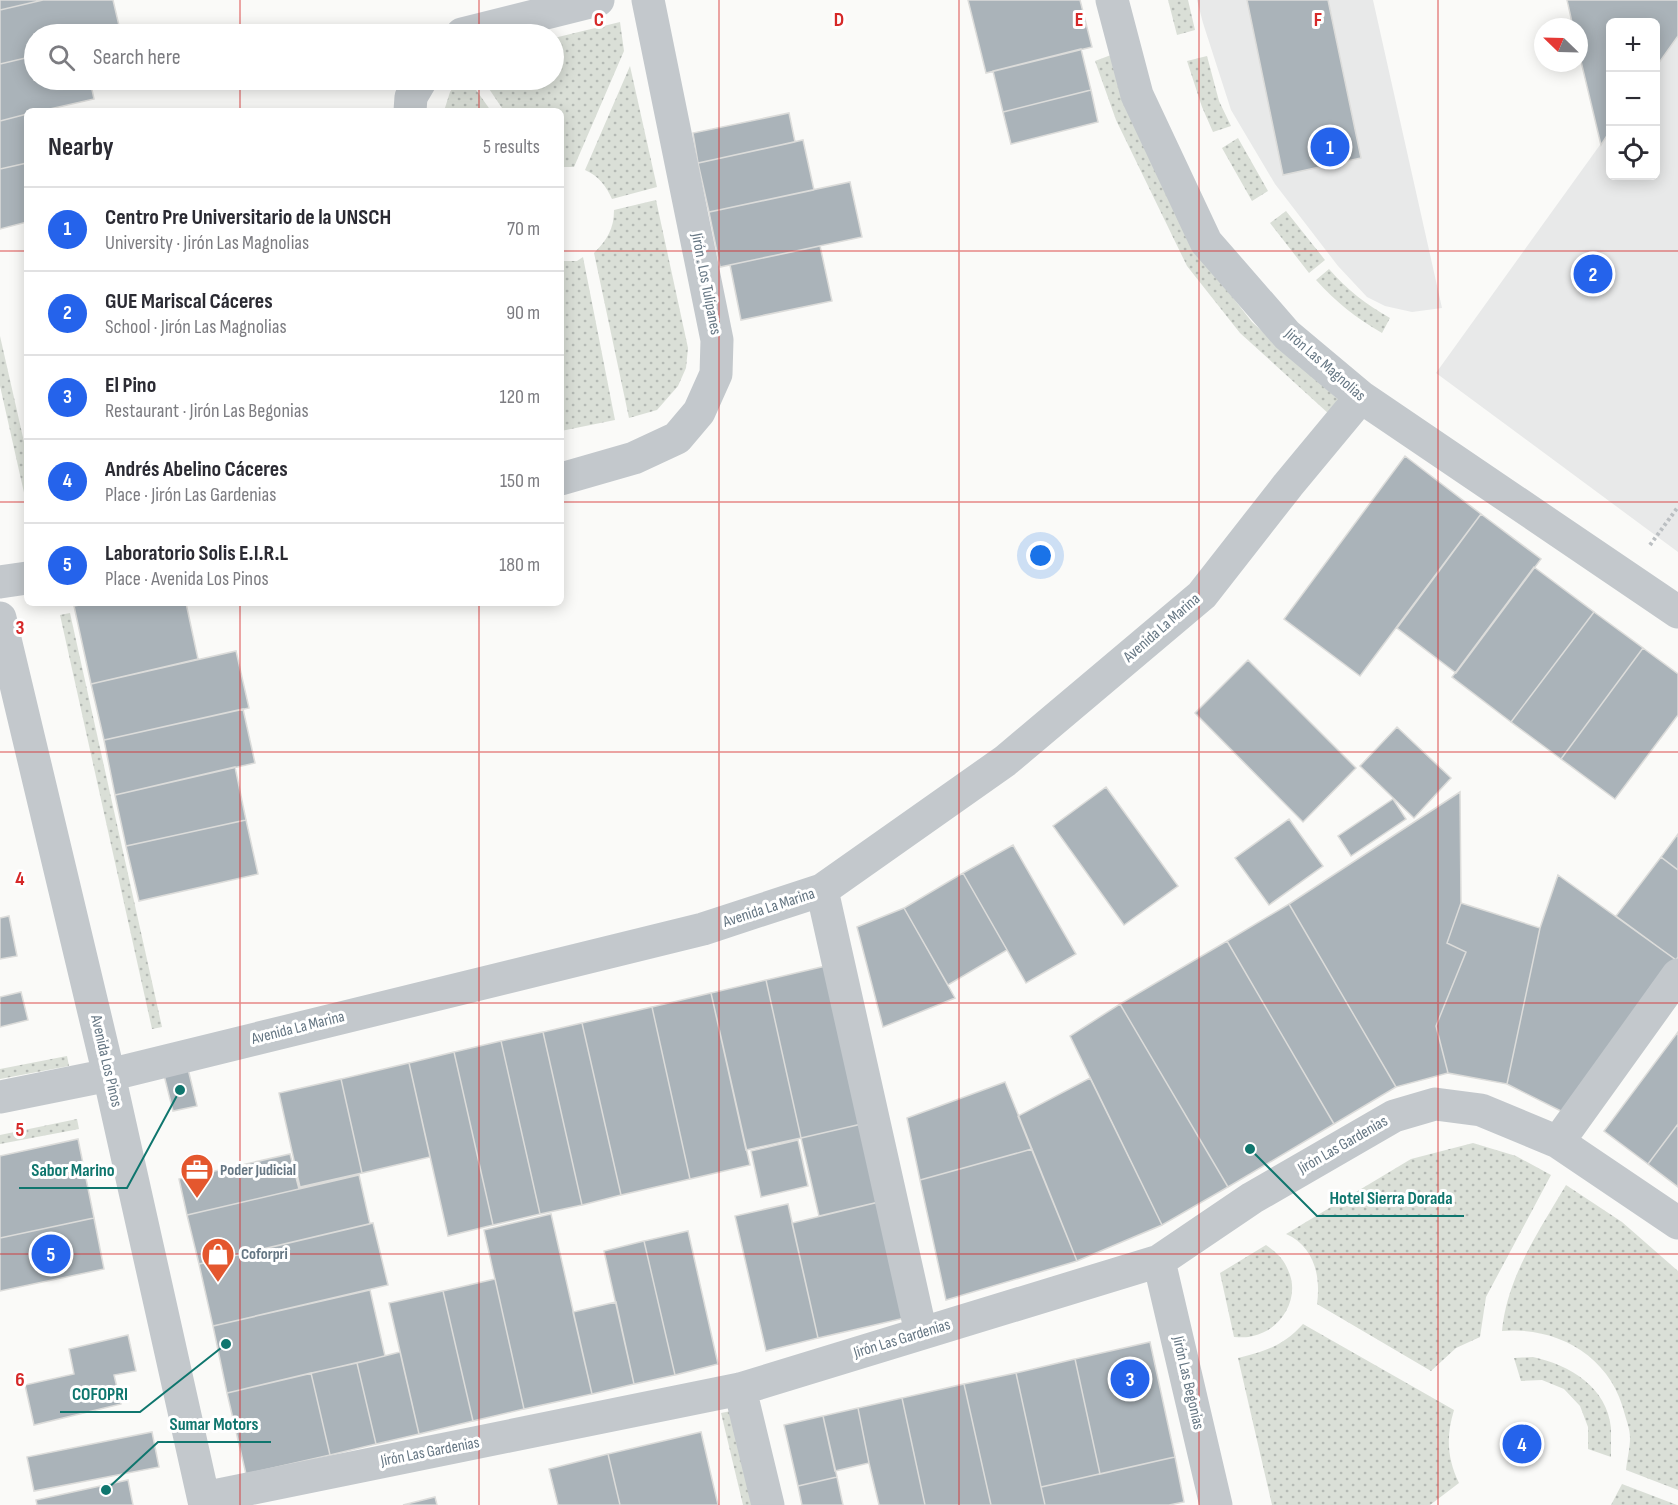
<!DOCTYPE html>
<meta charset="utf-8">
<style>
body{margin:0;font-family:"Sofia Sans Condensed",sans-serif;background:#f2f2f3;color:#2b2b33}
.controls{position:absolute;right:18px;top:18px;display:grid;overflow:hidden;border-radius:9px;box-shadow:0 3px 15px #0003}
.controls button{width:54px;height:54px;display:grid;place-items:center;padding:0;border:0;border-bottom:2px solid #e1e1e2;background:#fff;color:#2b2b33;font:30px sans-serif}
.compass{position:absolute;left:1534px;top:18px;width:54px;height:54px;border-radius:50%;background:#fff;box-shadow:0 3px 15px #0003;rotate:293deg}
.you{position:absolute;left:1041px;top:556px;width:21px;height:21px;margin:-15px;border:4px solid #fff;border-radius:50%;background:#1a73e8;box-shadow:0 0 0 9px #1a73e833}
.badge{display:grid;place-items:center;width:39px;height:39px;border-radius:50%;background:#2563eb;color:#fff;font-size:20px;font-weight:700}
.pin{position:absolute;translate:-50% -50%;border:3px solid #fff;box-shadow:0 2px 6px #0006}
.list{margin:0;padding:0;list-style:none}
h2{display:flex;justify-content:space-between;align-items:center;height:78px;margin:0;padding:0 24px;font-size:26px}
h2 small{font-size:20px;font-weight:400;color:#7c7c81}
.list li{display:grid;grid-template-columns:39px 1fr auto;gap:18px;align-items:center;box-sizing:border-box;height:84px;padding:0 24px;border-top:2px solid #e1e1e2}
.list b{display:block;font-size:22px;white-space:nowrap}
.list p{margin:0;font-size:20px;white-space:nowrap;color:#7c7c81}
.list em{font-size:20px;font-style:normal;color:#7c7c81}
.icon{flex:none;width:33px;height:33px;fill:none;stroke:currentColor;stroke-width:2;stroke-linecap:round;stroke-linejoin:round}
.map{position:relative;flex:none;width:1678px;height:1505px;overflow:hidden}
.search{position:absolute;background:#fff;box-shadow:0 3px 15px #0003;left:24px;top:24px;width:540px;height:66px;display:flex;align-items:center;gap:15px;box-sizing:border-box;padding:0 21px;border-radius:33px;color:#7c7c81;font-size:22px}
.panel{position:absolute;background:#fff;box-shadow:0 3px 15px #0003;left:24px;top:108px;width:540px;height:498px;border-radius:9px}
.map>svg:first-child{display:block}
</style>
<div class="map">
<svg width="1678" height="1505" viewBox="0 0 1678 1505">
<defs>
<pattern id="grass-dots" width="8" height="8" patternUnits="userSpaceOnUse" patternTransform="scale(1.5)"><rect width="8" height="8" fill="#dadfd7"/><path d="M2 2h.1M6 6h.1" fill="none" stroke="#b4b9b4" stroke-width="1.8" stroke-linecap="round"/></pattern>
</defs>
<rect width="100%" height="100%" fill="#fafaf8"/>
<path fill="#e8e9e9" d="M1197 0H1373L1442 308 1412 312 1385 306 1367 297 1338 266 1275 184 1231 110 1203 23Z
M1678 36V552L1436 373 1610 131V176H1656V67Z"/>
<path fill="url(#grass-dots)" d="M1168 0H1188L1195 30 1177 35Z
M620 22 624 51 574 167H561V111H504L483 80H554V38Z
M1111 55 1201 257 1252 322 1340 401 1329 414 1240 333 1187 266 1116 120 1095 61Z
M1207 56 1219 101 1231 126 1213 132 1202 107 1187 61Z
M630 66 657 187 612 199C606 186 599 176 585 170Z
M458 80H469L491 111H444L450 92Z
M1238 138 1268 191 1252 201 1222 148Z
M656 200 688 348 686 368 678 386 657 410 629 418 594 253C607 240 614 229 614 210Z
M1286 211 1325 260 1309 273 1270 223Z
M583 257 615 420 561 431V261H577Z
M1329 269C1347 290 1366 304 1390 318L1382 333C1356 318 1336 302 1316 280Z
M0 336 27 455V506L0 386Z
M70 613 162 1027 152 1029 60 615Z
M67 1056 69 1066 0 1079V1069Z
M77 1119 79 1129 0 1144V1135Z
M1473 1143 1516 1156 1551 1175 1486 1297 1480 1337 1456 1348 1431 1371 1317 1304C1321 1276 1314 1246 1286 1234L1411 1159Z
M1566 1185 1622 1222 1678 1271V1490L1626 1470C1627 1460 1630 1448 1630 1438 1630 1430 1627 1422 1625 1415 1612 1357 1558 1326 1502 1331 1507 1277 1539 1231 1566 1185Z
M1266 1245C1276 1252 1284 1259 1288 1270 1301 1297 1282 1330 1253 1336 1247 1338 1240 1337 1234 1337L1220 1273Z
M1303 1324 1454 1410C1446 1436 1447 1458 1459 1483L1430 1505H1272L1238 1358C1266 1351 1283 1346 1303 1324Z
M1533 1357C1570 1365 1607 1387 1611 1428 1611 1438 1611 1447 1611 1457L1588 1449V1427L1580 1406 1564 1389 1542 1380 1521 1381 1514 1358Z
M731 1411 753 1505H743L721 1413Z
M1622 1484 1677 1505H1611Z"/>
<path fill="#aab3b9" stroke="#dcdcda" stroke-width="1.5" d="M0 0H43L0 10Z
M43 0H113L121 34H34V56L0 64V10Z
M968 0H1080L1092 47 986 73Z
M1247 0H1328L1361 158 1283 175Z
M1567 0H1678V36L1656 67V22H1610V131L1601 145 1579 53V27H1573Z
M1081 49 1091 90 1003 112 993 71Z
M34 56V80H90L94 99 41 111H27V114L0 121V64Z
M1091 90 1098 122 1011 144 1003 112Z
M789 113 795 142 698 163 693 133Z
M27 114V163L0 169V121Z
M803 140 814 190 709 212 698 163Z
M27 163V222L0 229V169Z
M850 182 862 237 720 267 709 212Z
M820 246 832 301 741 320 730 265Z
M1405 456 1481 514 1360 676 1284 619Z
M1481 514 1541 559 1456 673 1397 628Z
M1534 567 1594 612 1511 722 1452 677Z
M90 603H186L198 659 91 684 74 606Z
M1594 612 1643 648 1561 759 1511 722Z
M1643 648 1678 674V715L1615 799 1561 759Z
M236 651 249 708 104 740 91 684Z
M1248 660 1356 768 1303 822 1195 713Z
M243 709 255 763 115 795 104 740Z
M1397 727 1451 778 1414 818 1360 766Z
M235 767 246 820 126 846 115 795Z
M1106 787 1178 886 1124 925 1053 826Z
M1460 792 1461 903 1447 943 1466 952 1436 1026 1448 1073 1396 1087 1289 904Z
M1393 799 1406 819 1351 856 1338 836Z
M1289 819 1323 866 1269 905 1235 858Z
M246 820 258 874 139 901 126 846Z
M1678 834V870L1661 857Z
M1013 845 1076 954 1026 983 963 873Z
M1661 857 1678 870V957L1676 960 1616 916Z
M963 873 1007 950 948 985 904 908Z
M1558 875 1676 960 1565 1113 1507 1084 1540 928Z
M1461 903 1540 928 1507 1084 1448 1073 1436 1026 1466 952 1447 943Z
M1289 904 1396 1087 1334 1124 1227 941Z
M904 908 955 998 883 1027 857 927Z
M9 916 17 956 0 959V918Z
M1227 941 1334 1124 1228 1187 1120 1004Z
M830 965 866 1123 801 1138 766 980Z
M766 980 801 1138 746 1150 711 993Z
M21 992 28 1020 0 1027V997Z
M711 993 750 1165 690 1179 652 1007Z
M1120 1004 1228 1187 1162 1225 1070 1036Z
M652 1007 690 1179 621 1195 582 1023Z
M582 1023 621 1195 582 1205 543 1032Z
M543 1032 582 1205 540 1214 501 1041Z
M1678 1032V1124L1648 1164 1604 1131Z
M501 1041 540 1214 493 1225 454 1052Z
M454 1052 493 1225 448 1236 409 1063Z
M409 1063 430 1157 362 1173 341 1079Z
M188 1069 197 1106 173 1111 164 1075Z
M1090 1078 1162 1225 1077 1261 1018 1116Z
M341 1079 362 1173 300 1187 279 1093Z
M1005 1082 1032 1149 920 1180 907 1118Z
M866 1123 883 1201 819 1216 801 1138Z
M1678 1124V1187L1648 1164Z
M78 1139 94 1218 0 1238V1156Z
M798 1140 808 1186 761 1197 751 1151Z
M1032 1149 1077 1261 946 1300 920 1180Z
M290 1154 299 1189 187 1215 179 1179Z
M359 1175 370 1224 199 1264 187 1215Z
M883 1201 909 1317 818 1338 792 1223Z
M788 1204 818 1338 766 1351 735 1216Z
M551 1214 592 1394 524 1409 484 1230Z
M94 1218 104 1269 0 1291V1238Z
M373 1223 388 1285 213 1326 199 1264Z
M688 1231 718 1364 675 1375 644 1241Z
M644 1241 675 1375 634 1384 604 1251Z
M495 1279 524 1409 473 1421 443 1291Z
M370 1290 385 1356 227 1393 213 1326Z
M443 1291 473 1421 419 1434 389 1303Z
M616 1302 634 1384 592 1394 573 1312Z
M128 1335 136 1371 114 1375 121 1404 34 1425 25 1385 74 1374 69 1349Z
M1150 1342 1175 1457 1100 1474 1075 1359Z
M400 1352 419 1434 376 1444 357 1363Z
M1075 1359 1100 1474 1041 1487 1016 1373Z
M357 1363 376 1444 330 1455 311 1373Z
M311 1373 330 1455 246 1474 227 1393Z
M1016 1373 1041 1487 1045 1505H991L964 1384Z
M964 1384 991 1505H925L902 1398Z
M902 1398 925 1505H879L869 1463 858 1408Z
M858 1408 869 1463 835 1471 823 1416Z
M823 1416 837 1477 798 1486 784 1425Z
M152 1432 159 1467 34 1491 27 1457Z
M701 1432 718 1505H620L608 1454Z
M608 1454 620 1505H558L549 1469Z
M1175 1457 1184 1502 1169 1505H1045L1041 1487Z
M837 1477 843 1505H802L798 1486Z
M128 1480 133 1505H37L36 1500Z
M435 1497 437 1505H403Z"/>
<g fill="none" stroke-linecap="round" stroke-linejoin="round">
<path stroke="#bbbfc2" stroke-width="4" stroke-dasharray="3 3" stroke-linecap="butt" d="M1650 545 1678 507"/>
<path stroke="#c3c8cc" stroke-width="33" d="M1112 0 1137 95 1206 242 1287 335 1361 397 1678 612
M462 34 598 0
M410 111 411 97 421 80
M561 479 634 458 677 438 699 412 716 374 717 340 648 0
M0 582 27 578
M0 618 109 1075 205 1505
M822 890 921 1333
M0 1097 109 1075 703 929 822 890 1005 761 1202 595 1288 485 1361 397
M1558 1142 1678 975
M1159 1261 1216 1505
M740 1389 768 1505
M204 1498 740 1389 1159 1261 1252 1198 1394 1116 1435 1104 1481 1110 1558 1142 1678 1223"/>
</g>
<path fill="none" stroke="#d62828" stroke-width="1.5" stroke-opacity="0.55" d="M240 0V34M479 0V34M719 0V1505M959 0V1505M1199 0V1505M1438 0V1505M240 80V111M479 80V111M0 251H27M561 251H1678M0 502H27M561 502H1678M240 603V1505M479 603V1505M0 752H1678M0 1003H1678M0 1254H1678"/>
<defs>
<symbol id="office-pin" viewBox="-11 -11 22 30"><path d="M0 17L-7.5 6A9.5 9.5 0 1 1 7.5 6Z" fill="#e4572e" stroke="#fff"/><path d="M-6-3h4V-5.5h4V-3h4V5H-6ZM-1-4.5V-3h2v-1.5ZM-6 0V1H6V0Z" fill="#fff"/></symbol>
<symbol id="shop-pin" viewBox="-11 -11 22 30"><path d="M0 17L-7.5 6A9.5 9.5 0 1 1 7.5 6Z" fill="#e4572e" stroke="#fff"/><path d="M-5-2.5h2.3a2.7 3.5 0 0 1 5.4 0H5L5.5 6h-11ZM-1.5-2.5h3a1.5 2.3 0 0 0-3 0Z" fill="#fff"/></symbol>
</defs>
<g fill-rule="evenodd">
<use href="#office-pin" x="178" y="1151" width="38" height="52"/>
<use href="#shop-pin" x="199" y="1235" width="38" height="52"/>
</g>
<g text-anchor="middle" dominant-baseline="central" stroke-width="6" stroke-linejoin="round" paint-order="stroke">
<g font-size="16" fill="#657683" stroke="#fff">
<text transform="translate(706 284) rotate(79)">Jirón . Los Tulipanes</text>
<text transform="translate(1325 365) rotate(41)">Jirón Las Magnolias</text>
<text transform="translate(1162 628) rotate(-41)">Avenida La Marina</text>
<text transform="translate(769 908) rotate(-18)">Avenida La Marina</text>
<text transform="translate(298 1028) rotate(-14)">Avenida La Marina</text>
<text transform="translate(106 1061) rotate(77)">Avenida Los Pinos</text>
<text transform="translate(1343 1145) rotate(-30)">Jirón Las Gardenias</text>
<text transform="translate(902 1339) rotate(-17)">Jirón Las Gardenias</text>
<text transform="translate(1188 1383) rotate(77)">Jirón Las Begonias</text>
<text transform="translate(430 1452) rotate(-11)">Jirón Las Gardenias</text>
</g>
<g font-size="16" font-weight="bold" fill="#657683" stroke="#fff" text-anchor="start">
<text x="220" y="1170">Poder Judicial</text>
<text x="241" y="1254">Coforpri</text>
</g>
</g>
<g font-size="20" text-anchor="middle" font-weight="bold" fill="#d62828" stroke="#fff" stroke-width="6" stroke-linejoin="round" paint-order="stroke">
<text x="599" y="26">C</text>
<text x="839" y="26">D</text>
<text x="1079" y="26">E</text>
<text x="1318" y="26">F</text>
<text x="20" y="634">3</text>
<text x="20" y="885">4</text>
<text x="20" y="1136">5</text>
<text x="20" y="1386">6</text>
</g>
<path fill="none" stroke="#0f766e" stroke-width="2" d="M180 1090L127 1188H19M1250 1149L1317 1216H1464M226 1344L140 1412H60M106 1490L158 1442H271"/>
<g fill="#0f766e" stroke="#fff" stroke-width="2">
<circle cx="180" cy="1090" r="6"/>
<circle cx="1250" cy="1149" r="6"/>
<circle cx="226" cy="1344" r="6"/>
<circle cx="106" cy="1490" r="6"/>
</g>
<g font-size="18" text-anchor="middle" font-weight="bold" fill="#0f766e" stroke="#fff" stroke-width="6" stroke-linejoin="round" paint-order="stroke">
<text x="73" y="1176">Sabor Marino</text>
<text x="1391" y="1204">Hotel Sierra Dorada</text>
<text x="100" y="1400">COFOPRI</text>
<text x="214" y="1430">Sumar Motors</text>
</g>
</svg>
<div class="controls">
<button>+</button>
<button>−</button>
<button><svg class="icon" aria-label="locate" viewBox="0 0 24 24"><circle cx="12" cy="12" r="6"/><path d="M12 2v4M12 18v4M2 12h4M18 12h4"/></svg></button>
</div>
<svg class="compass" viewBox="-18 -18 36 36"><path d="M0-13l5 13h-10z" fill="#e53935"/><path d="M0 13l5-13h-10z" fill="#7c7c81"/></svg>
<div class="you"></div>
<div class="pin badge" style="left:1330px;top:147px">1</div>
<div class="pin badge" style="left:1593px;top:274px">2</div>
<div class="pin badge" style="left:1130px;top:1379px">3</div>
<div class="pin badge" style="left:1522px;top:1444px">4</div>
<div class="pin badge" style="left:51px;top:1254px">5</div>
<div class="search"><svg class="icon" aria-label="search" viewBox="0 0 24 24"><circle cx="10" cy="10" r="6"/><path d="M15 15l6 6"/></svg>Search here</div>
<section class="panel">
<h2>Nearby<small>5 results</small></h2>
<ul class="list">
<li><span class="badge">1</span><div><b>Centro Pre Universitario de la UNSCH</b><p>University · Jirón Las Magnolias</p></div><em>70 m</em></li>
<li><span class="badge">2</span><div><b>GUE Mariscal Cáceres</b><p>School · Jirón Las Magnolias</p></div><em>90 m</em></li>
<li><span class="badge">3</span><div><b>El Pino</b><p>Restaurant · Jirón Las Begonias</p></div><em>120 m</em></li>
<li><span class="badge">4</span><div><b>Andrés Abelino Cáceres</b><p>Place · Jirón Las Gardenias</p></div><em>150 m</em></li>
<li><span class="badge">5</span><div><b>Laboratorio Solis E.I.R.L</b><p>Place · Avenida Los Pinos</p></div><em>180 m</em></li>
</ul>
</section>
</div>
